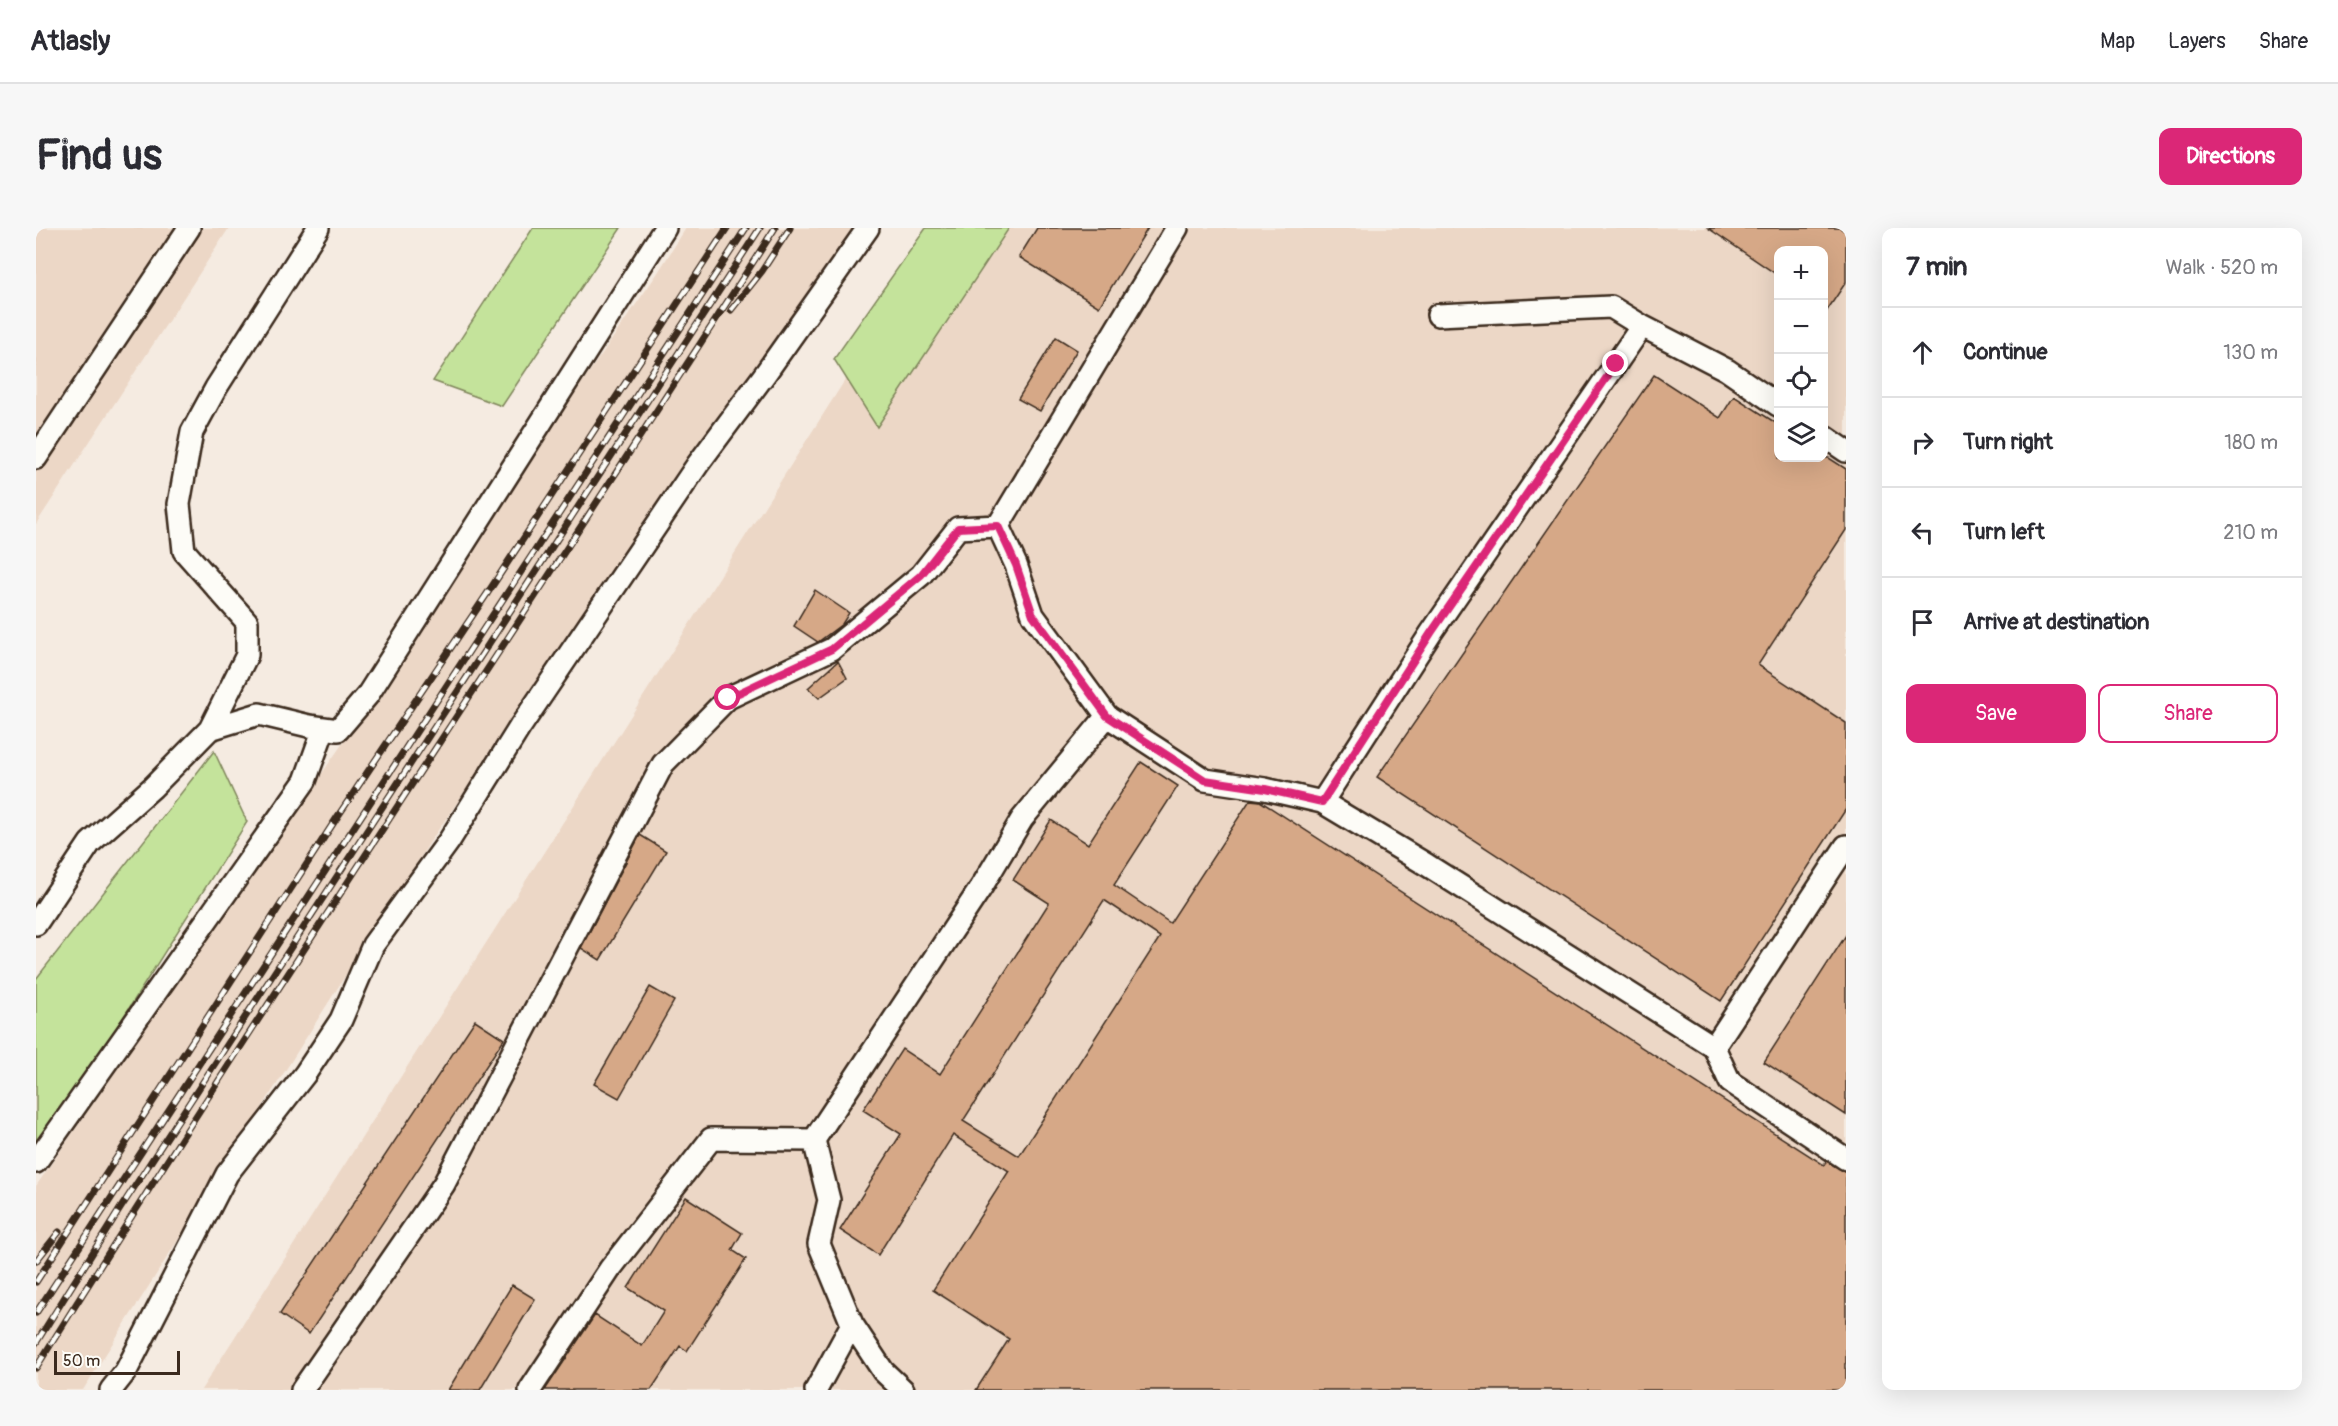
<!DOCTYPE html>
<meta charset="utf-8">
<style>
body{margin:0;font-family:Pangolin,sans-serif;background:#f7f7f7;color:#2b2b33}
.controls{position:absolute;right:18px;top:18px;display:grid;overflow:hidden;border-radius:12px;box-shadow:0 6px 24px #0002}
.controls button{width:54px;height:54px;display:grid;place-items:center;padding:0;border:0;border-bottom:2px solid #e1e1e2;background:#fff;color:#2b2b33;font:30px sans-serif}
.scale{position:absolute;left:18px;bottom:15px;width:126px;box-sizing:border-box;padding-left:6px;border:3px solid #3b2a1e;border-top:0;font-size:16px;line-height:21px;white-space:nowrap;color:#3b2a1e;-webkit-text-stroke:4px #fdfcf7;paint-order:stroke}
.stop{position:absolute;width:18px;height:18px;margin:-14px;border:4px solid #db2777;border-radius:50%;background:#fff}
.stop.end{background:#db2777;border-color:#fff;box-shadow:0 2px 6px #0008}
.list{margin:0;padding:0;list-style:none}
h2{display:flex;justify-content:space-between;align-items:center;height:78px;margin:0;padding:0 24px;font-size:26px}
h2 small{font-size:20px;font-weight:400;color:#7c7c81}
.list li{display:grid;grid-template-columns:39px 1fr auto;gap:18px;align-items:center;box-sizing:border-box;height:90px;padding:0 24px;border-top:2px solid #e1e1e2}
.list b{display:block;font-size:22px;white-space:nowrap}
.list em{font-size:20px;font-style:normal;color:#7c7c81}
.actions{display:flex;gap:12px;padding:18px 24px}
.actions a{flex:1;padding:14px 0;border:2px solid #db2777;border-radius:12px;text-align:center;font-size:21px;color:#db2777}
.actions .main{background:#db2777;color:#fff}
.icon{flex:none;width:33px;height:33px;fill:none;stroke:currentColor;stroke-width:2;stroke-linecap:round;stroke-linejoin:round}
.map{position:relative;flex:none;width:1810px;height:1162px;overflow:hidden;border-radius:12px}
header{display:flex;align-items:center;gap:36px;box-sizing:border-box;height:84px;padding:0 30px;background:#fff;border-bottom:2px solid #e1e1e2}
header strong{font-size:28px}
nav{display:flex;gap:33px;margin-inline-start:auto;font-size:21px}
.intro{display:flex;align-items:center;justify-content:space-between;box-sizing:border-box;height:144px;padding:0 36px}
h1{margin:0;font-size:42px}
.button{padding:15px 27px;border-radius:12px;background:#db2777;color:#fff;font-size:21px;font-weight:700}
main{display:flex;gap:36px;padding:0 36px}
aside{flex:1;background:#fff;border-radius:12px;box-shadow:0 6px 24px #0002}
.map>svg:first-child{display:block}
</style>
<header>
<strong>Atlasly</strong>
<nav><a>Map</a><a>Layers</a><a>Share</a></nav>
</header>
<div class="intro"><h1>Find us</h1><a class="button">Directions</a></div>
<main>
<div class="map">
<svg width="1810" height="1162" viewBox="0 0 1810 1162">
<rect width="100%" height="100%" fill="#f5ebe1"/>
<filter id="ink" filterUnits="userSpaceOnUse"><feTurbulence type="fractalNoise" baseFrequency=".0167" numOctaves="2"/><feDisplacementMap in="SourceGraphic" scale="12" xChannelSelector="R" yChannelSelector="G"/><feConvolveMatrix kernelMatrix="1 2 1 2 8 2 1 2 1" color-interpolation-filters="sRGB"/></filter>
<g filter="url(#ink)">
<path fill="#ecd7c6" fill-rule="evenodd" d="M0 0H193L0 296Z
M650 0H829L649 245 396 611 47 1162H0V958L370 424 451 292 621 46Z
M906 0H1810V1162H165ZM1742 22H1788V230H1742Z"/>
<path fill="#c4e39b" stroke="#80865c" stroke-width="1.5" d="M497 0H585L466 178 397 153Z
M890 0H973L841 199 798 131Z
M178 523 211 594 0 927V751Z"/>
<path fill="#d6a887" stroke="#3b2a1e" stroke-width="1.5" fill-rule="evenodd" d="M1001 0H1112L1063 79 983 29Z
M1672 0H1804L1810 4V54L1788 87V22H1743V48Z
M1020 109 1041 122 1004 183 982 171Z
M1618 147 1684 190 1698 168 1743 197V230H1793L1810 241V302L1722 437 1810 495V581L1685 773 1341 549Z
M779 362 813 385 806 396 782 414 758 398Z
M802 433 811 450 783 470 772 460Z
M1105 534 1142 558 1078 657 1134 695 1214 572 1224 573 1788 937 1790 933 1810 944V1162H940L973 1111 897 1062 973 943 917 907 842 1027 804 1002 865 906 827 882 866 821 904 846 1013 675 977 652 1015 592 1052 616ZM1068 672 1124 709 983 928 927 893Z
M604 607 630 623 564 732 545 720Z
M1810 707V887L1728 834Z
M614 759 638 773 583 870 558 856Z
M439 792 468 811 273 1106 244 1086Z
M650 969 706 1005 696 1022 710 1031 651 1123 644 1118 615 1162H509L559 1087 606 1118 628 1083 592 1060Z
M476 1057 499 1071 444 1162H412Z"/>
<g fill="none" stroke-linecap="round" stroke-linejoin="round">
<defs>
<path id="minor" d="M1141 0 962 298 980 337 997 387 1071 488 1169 552 1229 561 1286 574 1391 637 1678 819 1810 618
M1402 87 1575 79 1606 98 1691 142 1742 177
M1788 208 1810 223
M0 230 153 0
M174 501 211 427V394L148 323 143 276 156 204 180 160 282 0
M1286 574 1395 405 1606 98
M0 696 54 615 117 559 174 501 223 486 273 498 302 502 331 468 629 0
M1678 819 1694 854 1810 931
M778 912 793 972 783 1016 816 1096
M0 934 269 553 288 500
M75 1162 90 1143 191 946 269 846 305 792 337 717 413 613 484 499 662 236 729 146 832 0
M266 1162 408 956 627 536 692 470 796 421 885 347 922 300 962 298
M494 1162 574 1041 675 911 778 912 946 658 986 591 1071 488
M780 1162 816 1096 847 1143 867 1162"/>
</defs>
<use href="#minor" stroke="#3b2a1e" stroke-width="26"/>
<use href="#minor" stroke="#fdfcf7" stroke-width="21"/>
<defs>
<path id="rail" d="M695 82 726 43 754 0
M0 1033 23 1004
M0 1054 302 588 451 366 691 0
M0 1085 710 0
M0 1115 84 981 724 0
M0 1140C240 756 494 381 739 0"/>
</defs>
<use href="#rail" stroke="#3b2a1e" stroke-width="7"/>
<use href="#rail" stroke="#fdfcf7" stroke-width="4.5" stroke-dasharray="14" stroke-linecap="butt"/>
</g>
</g>
<g fill="none" stroke-linecap="round" stroke-linejoin="round" filter="url(#ink)">
<path stroke="#db2777" stroke-width="8" d="M692 470 796 421 885 347 922 300 962 298 980 337 997 387 1071 488 1169 552 1229 561 1286 574 1395 405 1580 136"/>
</g>
</svg>
<div class="controls">
<button>+</button>
<button>−</button>
<button><svg class="icon" aria-label="locate" viewBox="0 0 24 24"><circle cx="12" cy="12" r="6"/><path d="M12 2v4M12 18v4M2 12h4M18 12h4"/></svg></button>
<button><svg class="icon" aria-label="layers" viewBox="0 0 24 24"><path d="M12 4l9 5-9 5-9-5zM3 14l9 5 9-5"/></svg></button>
</div>
<div class="scale">50 m</div>
<div class="stop" style="left:692px;top:470px"></div>
<div class="stop end" style="left:1580px;top:136px"></div>
</div>
<aside>
<h2>7 min<small>Walk · 520 m</small></h2>
<ul class="list">
<li><svg class="icon" aria-label="ahead" viewBox="0 0 24 24"><path d="M12 20V5M6 11l6-6 6 6"/></svg><div><b>Continue</b></div><em>130 m</em></li>
<li><svg class="icon" aria-label="right" viewBox="0 0 24 24"><path d="M7 20v-9h11M14 6l5 5-5 5"/></svg><div><b>Turn right</b></div><em>180 m</em></li>
<li><svg class="icon" aria-label="left" viewBox="0 0 24 24"><path d="M17 20v-9H6M10 6l-5 5 5 5"/></svg><div><b>Turn left</b></div><em>210 m</em></li>
<li><svg class="icon" aria-label="arrive" viewBox="0 0 24 24"><path d="M6 21V4h12l-3 4 3 4H6"/></svg><div><b>Arrive at destination</b></div></li>
</ul>
<div class="actions"><a class="main">Save</a><a>Share</a></div>
</aside>
</main>
